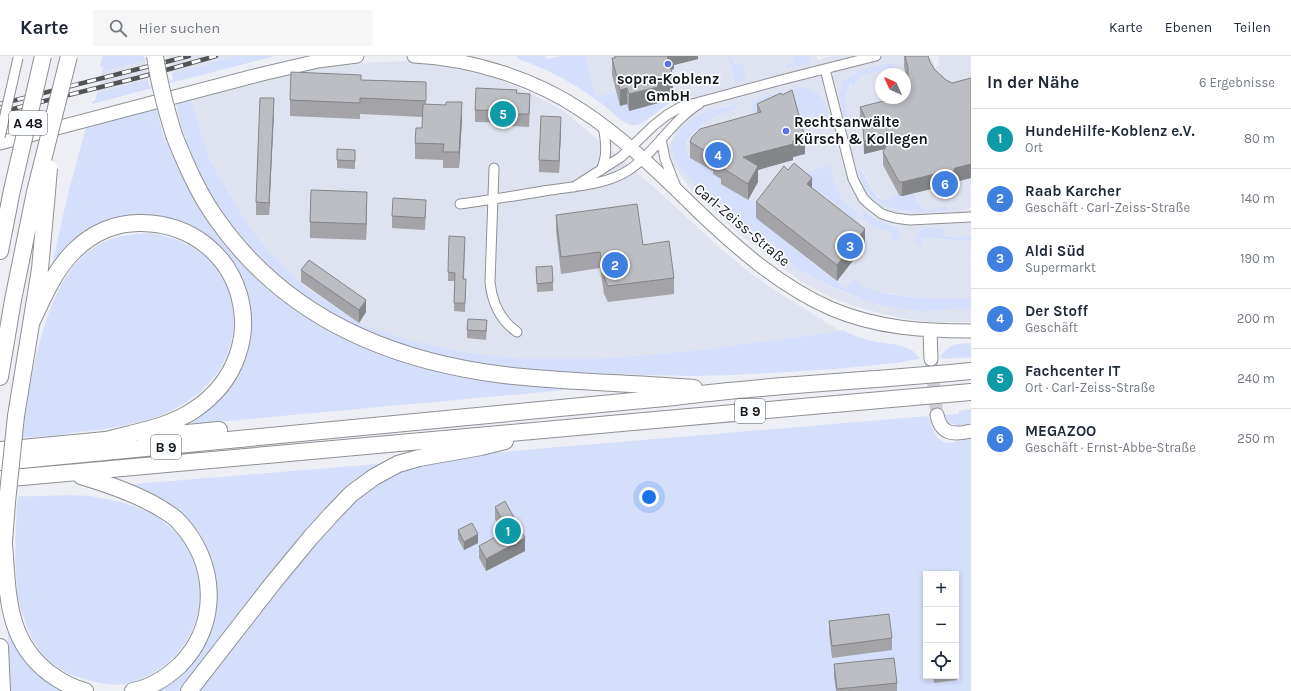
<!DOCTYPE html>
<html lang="de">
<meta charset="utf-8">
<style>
body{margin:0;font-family:Karla,sans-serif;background:#f6f6f7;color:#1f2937}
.controls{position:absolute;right:12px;bottom:12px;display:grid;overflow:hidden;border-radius:0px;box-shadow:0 2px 6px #0003}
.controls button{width:36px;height:36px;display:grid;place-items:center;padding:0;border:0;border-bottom:1px solid #e0e1e3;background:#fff;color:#1f2937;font:20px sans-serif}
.compass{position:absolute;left:875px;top:12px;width:36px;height:36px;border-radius:50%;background:#fff;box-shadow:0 2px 6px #0003;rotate:315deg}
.you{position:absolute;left:649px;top:441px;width:14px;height:14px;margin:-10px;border:3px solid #fff;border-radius:50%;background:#1a73e8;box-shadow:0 0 0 6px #1a73e833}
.badge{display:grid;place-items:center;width:26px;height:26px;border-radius:50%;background:#5c71e7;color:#fff;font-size:13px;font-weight:700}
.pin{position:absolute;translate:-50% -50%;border:2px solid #fff;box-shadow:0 1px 4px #0006}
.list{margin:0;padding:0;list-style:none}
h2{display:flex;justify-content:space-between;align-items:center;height:52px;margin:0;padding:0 16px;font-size:17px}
h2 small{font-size:13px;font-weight:400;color:#747a83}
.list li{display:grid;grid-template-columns:26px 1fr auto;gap:12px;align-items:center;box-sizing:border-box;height:60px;padding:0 16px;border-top:1px solid #e0e1e3}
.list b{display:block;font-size:15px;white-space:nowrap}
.list p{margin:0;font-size:13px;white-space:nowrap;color:#747a83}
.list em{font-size:13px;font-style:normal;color:#747a83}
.icon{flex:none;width:22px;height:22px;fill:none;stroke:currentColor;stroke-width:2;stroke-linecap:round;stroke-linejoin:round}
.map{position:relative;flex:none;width:971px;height:635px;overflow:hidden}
header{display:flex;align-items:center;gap:24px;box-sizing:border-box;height:56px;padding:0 20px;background:#fff;border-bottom:1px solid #e0e1e3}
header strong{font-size:19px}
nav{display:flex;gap:22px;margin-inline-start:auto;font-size:14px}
.search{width:280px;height:36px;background:#f6f6f7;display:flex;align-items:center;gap:10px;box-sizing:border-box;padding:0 14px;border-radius:0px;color:#747a83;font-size:15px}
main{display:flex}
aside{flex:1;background:#fff}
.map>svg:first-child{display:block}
</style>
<header>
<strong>Karte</strong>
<div class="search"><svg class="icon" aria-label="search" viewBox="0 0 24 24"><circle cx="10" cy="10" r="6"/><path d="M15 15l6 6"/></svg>Hier suchen</div>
<nav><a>Karte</a><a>Ebenen</a><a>Teilen</a></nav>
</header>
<main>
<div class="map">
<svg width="971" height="635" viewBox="0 0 971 635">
<rect width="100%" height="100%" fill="#eeeff4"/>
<path fill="#dfe3ef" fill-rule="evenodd" d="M168 0H237L172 18Z
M586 0H728L735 25 731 0H794L793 7 810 4 809 0H816L818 4 832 0H917L924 3 931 2 933 5 935 15 936 11 940 8 938 2 940 0H971V152L959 155 971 154V180L945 181 944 172H925L919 175 915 181 921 191V182L971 185V242H924L904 240 883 236 861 229 853 223 845 232 756 162 811 128 850 159 853 164 857 157 842 143 834 126 830 109 759 151 721 128 713 118 686 99 685 94 687 89 690 81 697 73 705 67 738 49 735 48 712 54 700 60 688 67 680 75 673 85 740 169 785 204 810 220 831 231 858 242 971 254V266H928L900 262 864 253 832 242 800 225 735 174 689 131 673 109 667 93 676 75 686 65 672 45 671 41 658 47 629 55 620 50 596 41ZM890 7 897 13 890 12 860 20 855 30 852 28 844 40 847 70 840 43V39L841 30 853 17ZM881 18H905V42H881ZM802 31 829 64 816 68 813 59 801 62 752 45 758 42ZM859 112 863 115 874 136 882 143 886 144 912 137 917 148 925 154H930L907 156 886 151 864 130ZM863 154 881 166 895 169 898 183 891 185 893 178 874 171 861 161Z
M145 5 148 23 97 37 102 16Z
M409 5 456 12 498 23 522 33 564 55 654 131 719 191 749 216 767 229 840 275 690 295 595 303H521L466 296 417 286 370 271 369 274 357 266 308 233 297 223 271 198 249 170 227 134 211 106 190 42 256 25 308 14 357 7Z"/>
<path fill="#d5defa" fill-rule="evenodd" d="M103 0H144L145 5 102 16 103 11 100 10Z
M237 0H275L170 27 169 25 173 24 172 18Z
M517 0H545L546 3 561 0H586L596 41 617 36 620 50 627 48 629 55 656 41 668 38 672 41V45C665 50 643 68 637 69 626 71 614 58 606 51 584 33 547 12 520 4Z
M728 0H731L734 8 740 7C744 10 746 19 745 23L735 26Z
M794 0H809L810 4 808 7 786 12 788 8 793 7Z
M890 7 893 8 897 13 890 12 860 20 855 30 851 28C849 32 846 35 845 39 843 47 849 63 851 71L850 73 847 70C845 61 840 50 840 40 839 15 871 12 890 7Z
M148 23 149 30 152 29V32L92 48 93 45H95L97 37Z
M802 31C823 34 824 47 829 64L815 68 813 59 802 62 804 71 798 72 753 67 752 45 758 42Z
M190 42 211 106 227 134 249 170 271 198 297 223 308 233 369 273 370 271 417 286 466 296 521 303H595L690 295 840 275 842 274C850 278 859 281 868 284 885 289 911 286 920 303L905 305V306L835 313 737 319 692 320 599 318 507 312 433 299 371 278 320 251 273 216 239 181 209 139 184 85 186 83 180 66 176 46Z
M735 48 738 51C720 59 680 73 687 99L714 116 723 124 722 128 759 151 780 125 830 109 834 126 842 143 857 157C856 161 855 163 851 164L848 162 850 159 811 129 756 162 845 232 853 223C885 245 933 242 971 242V254C954 251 937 256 919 255 900 254 876 248 857 241 841 235 825 228 810 220 783 204 667 121 672 89 675 72 696 60 712 54 719 52 727 51 735 48Z
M157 53 164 83 168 82 271 233 290 249 325 272 339 280 358 288 407 305 586 332 174 370 242 305 229 206 135 162 51 213 68 138 86 72Z
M858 111C867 118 874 146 886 144 890 143 893 139 897 138 901 136 908 137 913 137 921 157 926 156 945 150L947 151 948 153 947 155C919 156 882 161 865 132 862 126 860 118 858 111Z
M863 154C868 158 874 162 879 165 887 169 906 169 898 183L891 186 893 178 874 171 861 161Z
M925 172H944L945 181 971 180V185L922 182 921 191C916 190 916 186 915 181L919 175Z
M150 177C171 181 189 186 205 200 244 233 242 296 206 330 203 334 199 338 195 340 180 351 161 361 143 365 122 371 99 374 77 376 59 379 41 382 23 381 29 328 44 227 90 194 107 181 129 178 150 177Z
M971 287V301L947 303 946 302H941V300C951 287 956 288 971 287Z
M971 353V366C960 370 958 371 947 365L945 359 959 358V355Z
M928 360C932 370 935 386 949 387 956 387 964 383 971 381V635H199L279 533 318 486 338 464 357 444 380 427 401 416 421 409 476 398ZM926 518H956V620H926Z
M389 407 370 419 183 635H149L200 593 207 496 123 429Z
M19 440C42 441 66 438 89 440 112 443 136 449 157 460 160 462 163 465 166 468 180 479 186 487 193 504 215 558 181 616 124 628 113 630 98 627 88 624 72 620 57 613 45 601 32 588 24 564 19 546 17 541 17 534 17 528 14 501 16 473 17 446Z
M9 571 72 635H8V584Z"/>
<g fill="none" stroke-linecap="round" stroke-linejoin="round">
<path stroke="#cdced3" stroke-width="13" stroke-dasharray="13 6" stroke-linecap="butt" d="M931 303 937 359"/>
<defs>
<path id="street" d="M825 13 853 123 863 142 869 148 882 158 895 162 910 164 971 161
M661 83 665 103 676 131
M494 112 490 226C492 247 500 264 517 276
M601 114C608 99 606 86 603 70
M574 131 621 101 653 70 667 59 681 51 781 24 876 0
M460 148C490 144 520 139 550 134 576 130 606 129 629 114 656 96 671 65 699 48"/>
<path id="secondary" d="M414 0C472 3 533 22 581 54 624 82 661 119 698 155 738 193 781 231 832 253 877 272 923 275 971 275
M0 87 262 18 318 5 357 0
M930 275 931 303
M937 359C941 379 954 379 971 375"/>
<path id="highway" d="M174 79C186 109 199 139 218 165 286 261 390 305 504 319 567 326 631 327 694 332
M0 195 12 134
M32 265C44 240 54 215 74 195 92 177 116 166 142 167 245 169 281 296 194 354 169 371 136 376 106 384
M0 321 13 244 35 136
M16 360 40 213 47 136
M145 381 219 374
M0 394 116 383
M0 406 675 341C773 328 873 325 971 315
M81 420C108 428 135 437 160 452 166 456 174 460 179 466 217 507 220 568 180 609 167 621 150 632 133 635
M0 423 655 364 971 336
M4 488C8 537 6 584 49 617 60 625 72 632 85 635
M3 499 7 446
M0 591 2 635
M189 635 273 527 311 481 331 459 351 438 374 421 398 408 419 402 481 391 505 385"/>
</defs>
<use href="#street" stroke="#8e9094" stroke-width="11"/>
<use href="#secondary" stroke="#8e9094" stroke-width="15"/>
<use href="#highway" stroke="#8e9094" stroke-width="18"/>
<use href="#street" stroke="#fff" stroke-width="9"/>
<use href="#secondary" stroke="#fff" stroke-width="13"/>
<use href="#highway" stroke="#fff" stroke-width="16"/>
<defs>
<path id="rail" d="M0 48 189 0
M0 56 137 22 216 0"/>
</defs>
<use href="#rail" stroke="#525356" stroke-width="4.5"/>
<use href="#rail" stroke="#fcfdff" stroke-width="3" stroke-dasharray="9" stroke-linecap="butt"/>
<defs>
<path id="street-bridge" d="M0 81 18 2"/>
<path id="highway-bridge" d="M155 0C159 27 166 53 174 79
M12 134 43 0
M35 136 69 0
M47 136 49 112
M7 446 16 360"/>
</defs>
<use href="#street-bridge" stroke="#8e9094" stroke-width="11" stroke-linecap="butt"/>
<use href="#highway-bridge" stroke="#8e9094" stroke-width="18" stroke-linecap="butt"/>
<use href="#street-bridge" stroke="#fff" stroke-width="9"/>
<use href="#highway-bridge" stroke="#fff" stroke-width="16"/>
</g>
<path fill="#a3a3a8" d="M615 0H698V3L674 9V13L671 14 673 36 658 40V47L629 55 627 48 620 50 612 19V2H615Z
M904 0H928L930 6 935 14 946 24 952 27 971 22V122L955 126 949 136 939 131 902 140H900L898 137 883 109V96L884 93 864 98 863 72 860 65V51L905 42 907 24 904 11Z
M361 24 426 26V48L462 63 459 112H443V104L415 103V87L422 72 423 61 360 58V63L290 60V44Z
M517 37 530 50 529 71 511 70V67L475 66V54Z
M757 48 805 98 793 101V104L758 114V126L748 144 721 128V123L713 118V115L690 102V86L757 57Z
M274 55 269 159H256V146Z
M561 73 559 117 539 116V104Z
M355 103V113L337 112V104Z
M788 114 812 132 865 189 837 225 756 162V146Z
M367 152 366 184 310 182V166Z
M426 156 425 174 392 172V160Z
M556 159 643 189 674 222V238L608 246 604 238 600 212 561 218 556 175Z
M465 189 464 223H466L465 256 454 255 455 225H448V216Z
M536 211 553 226V235L537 236Z
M301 214 366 256 359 267 301 226Z
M487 272 486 284 467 282V274Z
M495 451 525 495 486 515 479 502V490L503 477 495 463Z
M458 474 478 487 464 494 458 483Z
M829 565 892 582V594L832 602 829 577Z
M834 608 897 627V635H836L834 620Z
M956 611H957V624L934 627 933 620H956Z"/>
<path fill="#848588" d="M667 0H698V3L674 9V13L667 15Z
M673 20V36L658 40V47L629 55V38L656 25Z
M627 32V48L620 50V34Z
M274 42V55L269 159V147Z
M462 46V63L459 112V96Z
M561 61V73L559 117V105Z
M893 77V91L864 98V85Z
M805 81V98L793 101V104L758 114V126L748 144V128L743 101Z
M971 108V122L955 126 949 136V123L955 112Z
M939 117V131L902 140V126Z
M812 122V138L807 128Z
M367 136V152L366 184V168Z
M865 173V189L837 225V209Z
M366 244V256L359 267V254Z
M478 478V487L464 494V486Z
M525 482V495L486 515V503Z"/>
<path fill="#bdbec3" stroke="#848588" d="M615 0H667L673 20 656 25 658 31 629 38 627 32 620 34 612 2H615Z
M905 0H928L930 6 935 14 946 24 952 27 971 22V108L955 112 949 123 939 117 902 126H900L898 124 883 96 893 77 864 85 863 71 867 65 860 51 895 42H905V31L907 27 908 19V12Z
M291 16 361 19V24L426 26V45L360 42V47L290 44Z
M476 32 517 34 516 37 530 38 529 58H511V55L475 54Z
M792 34 805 81 793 85V88L743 101 758 110 748 128 721 111 723 108 713 102 714 100 690 86 692 81 700 73 761 56 757 48 781 37 782 39Z
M260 42H274L269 147 256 146Z
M446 46H462L459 96H443L444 88 415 87 416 72H422L423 48 446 49Z
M541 60 561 61 559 105 539 104Z
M337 93 355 94V105L337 104Z
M794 107 812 122 807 128 865 173 837 209 756 146 784 110 788 114Z
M311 134 367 136 366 168 310 166Z
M393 142 426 144 425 162 392 160Z
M637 148 643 189 669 185 674 222 608 230 604 221 600 196 561 201 556 159Z
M449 180 465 181 463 223H466L465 247H454L455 217 448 216Z
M309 204 366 244 359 254 301 214Z
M552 210 553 226 537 228 536 211Z
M468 263 487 264 486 275 467 274Z
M505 445 525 482 486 503 479 490 508 474 495 451Z
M472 467 478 478 464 486 458 474Z
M889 558 892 582 832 590 829 565Z
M894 602 897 627 837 633 834 608Z
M956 602 957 611H956Z"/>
<g fill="#5c71e7" stroke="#fcfdff" stroke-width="1.5">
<circle cx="668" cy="8" r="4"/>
<circle cx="786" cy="75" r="4"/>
</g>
<g text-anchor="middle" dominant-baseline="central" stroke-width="3.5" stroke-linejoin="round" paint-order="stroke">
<g fill="#fcfdff" stroke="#5a5b5d" stroke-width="1">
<rect x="9" y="55" width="38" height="24" rx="3"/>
<rect x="735" y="343" width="30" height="24" rx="3"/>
<rect x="151" y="379" width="30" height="24" rx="3"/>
</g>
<g font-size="14" font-weight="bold" fill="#151618">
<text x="28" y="67">A 48</text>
<text x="750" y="355">B 9</text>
<text x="166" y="391">B 9</text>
</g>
<g font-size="15" font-weight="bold" fill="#151618" stroke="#fcfdff">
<text x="668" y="23">sopra-Koblenz<tspan x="668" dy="17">GmbH</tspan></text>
<text x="794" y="66" text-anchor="start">Rechtsanwälte<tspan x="794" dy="17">Kürsch &amp; Kollegen</tspan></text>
</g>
<g font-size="15" fill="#151618" stroke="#fcfdff">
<text transform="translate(742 169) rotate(40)">Carl-Zeiss-Straße</text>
</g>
</g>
</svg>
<div class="controls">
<button>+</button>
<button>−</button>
<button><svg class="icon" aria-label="locate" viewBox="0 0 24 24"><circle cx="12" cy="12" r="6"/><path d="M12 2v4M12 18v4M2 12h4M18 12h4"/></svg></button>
</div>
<svg class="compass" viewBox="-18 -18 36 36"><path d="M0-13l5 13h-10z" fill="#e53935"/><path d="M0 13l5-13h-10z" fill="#747a83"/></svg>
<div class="you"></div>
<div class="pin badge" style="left:508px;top:475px;background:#0f9aa8">1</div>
<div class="pin badge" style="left:615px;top:209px;background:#3f7fe0">2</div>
<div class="pin badge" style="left:850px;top:190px;background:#3f7fe0">3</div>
<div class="pin badge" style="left:718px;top:99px;background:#3f7fe0">4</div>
<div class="pin badge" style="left:503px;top:58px;background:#0f9aa8">5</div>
<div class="pin badge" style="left:945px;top:128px;background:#3f7fe0">6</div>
</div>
<aside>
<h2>In der Nähe<small>6 Ergebnisse</small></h2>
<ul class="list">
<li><span class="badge" style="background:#0f9aa8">1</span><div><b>HundeHilfe-Koblenz e.V.</b><p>Ort</p></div><em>80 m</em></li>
<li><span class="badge" style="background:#3f7fe0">2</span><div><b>Raab Karcher</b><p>Geschäft · Carl-Zeiss-Straße</p></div><em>140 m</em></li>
<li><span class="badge" style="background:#3f7fe0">3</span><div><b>Aldi Süd</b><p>Supermarkt</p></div><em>190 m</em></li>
<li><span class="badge" style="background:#3f7fe0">4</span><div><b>Der Stoff</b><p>Geschäft</p></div><em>200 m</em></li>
<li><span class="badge" style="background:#0f9aa8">5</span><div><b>Fachcenter IT</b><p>Ort · Carl-Zeiss-Straße</p></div><em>240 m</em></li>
<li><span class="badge" style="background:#3f7fe0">6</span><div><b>MEGAZOO</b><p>Geschäft · Ernst-Abbe-Straße</p></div><em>250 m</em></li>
</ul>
</aside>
</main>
